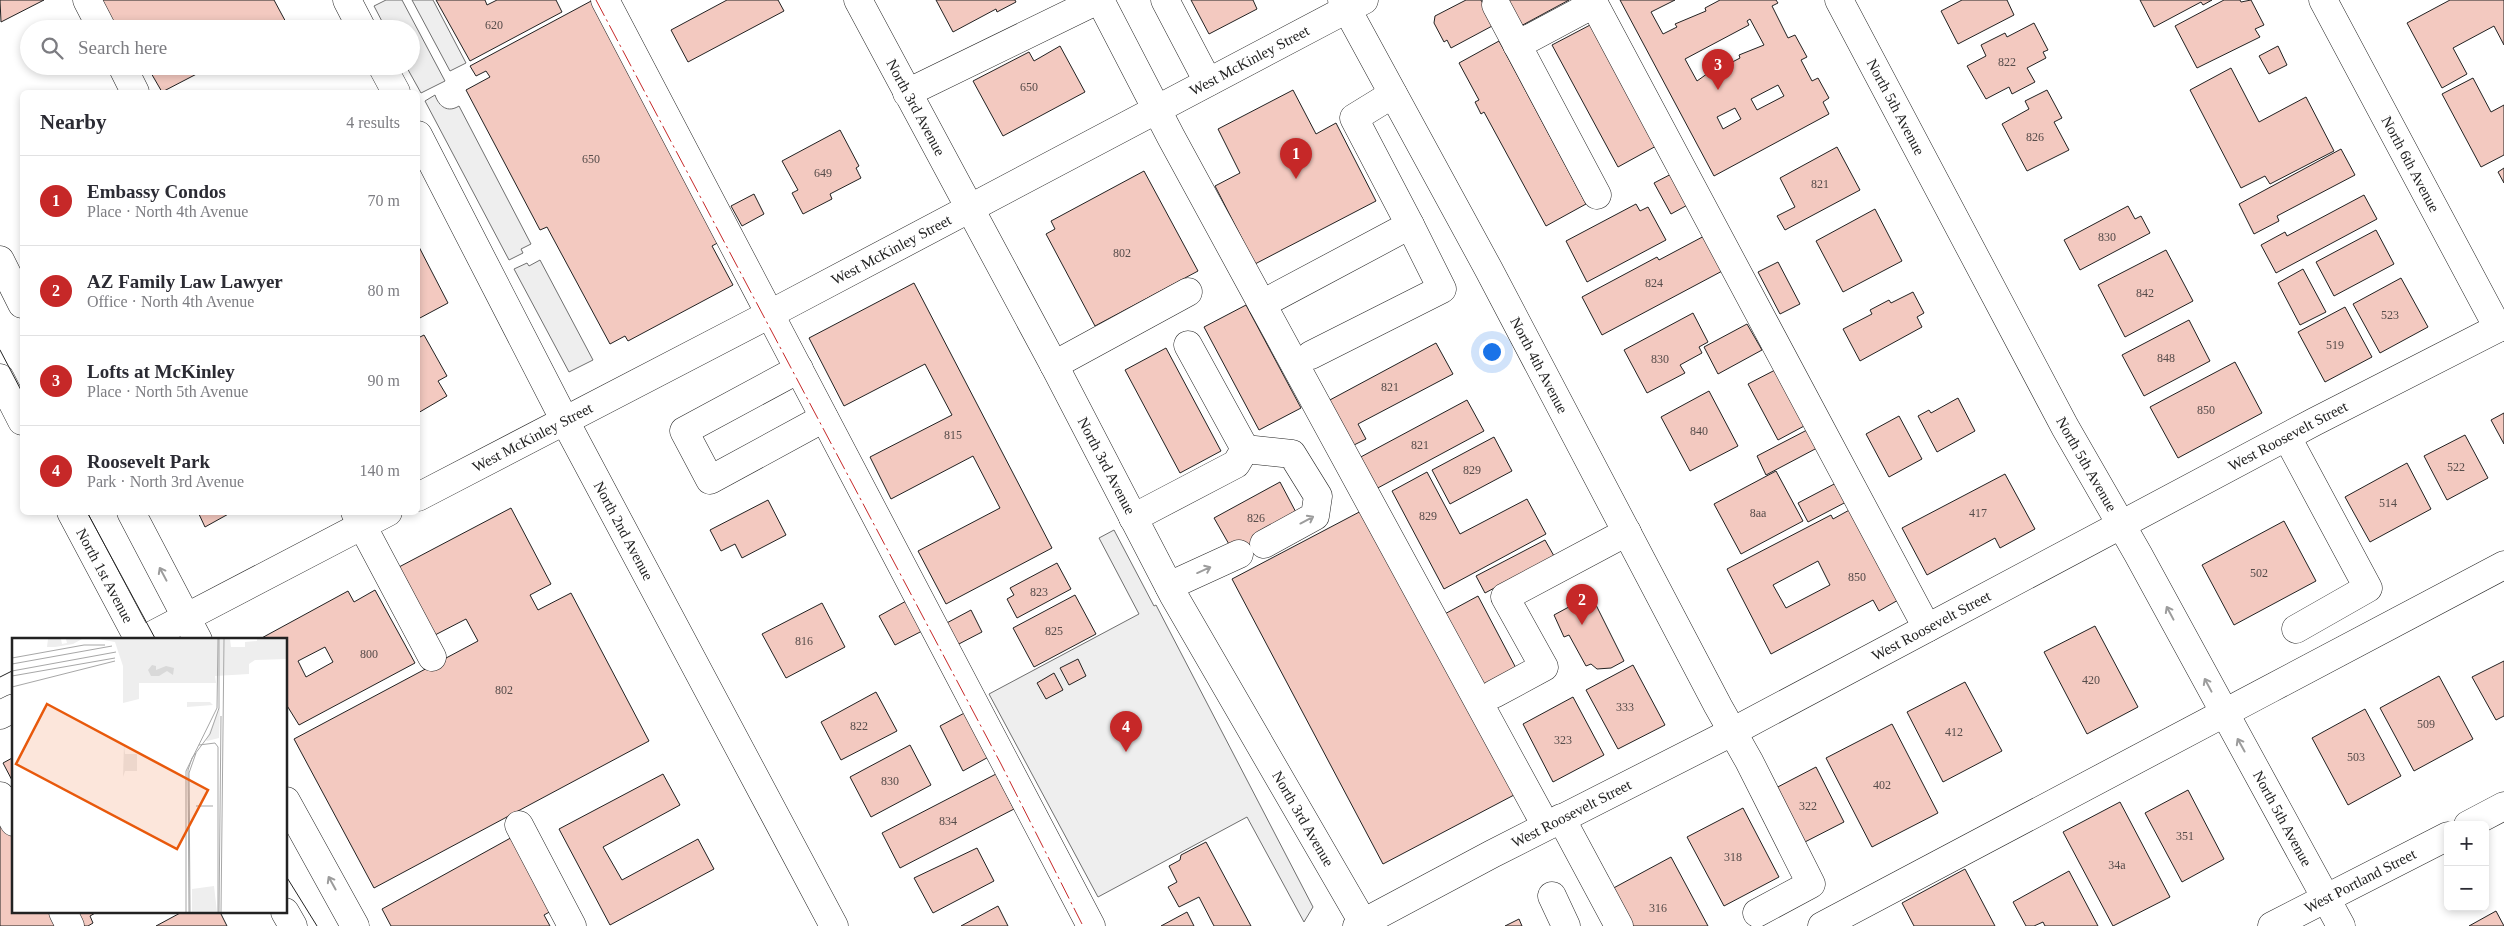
<!DOCTYPE html>
<meta charset="utf-8">
<style>
body{margin:0;font-family:Georgia,serif;background:#f2f2f3;color:#2b2b33}
.controls{position:absolute;right:15px;bottom:15px;display:grid;overflow:hidden;border-radius:8px;box-shadow:0 2px 8px #0003}
.controls button{width:45px;height:45px;display:grid;place-items:center;padding:0;border:0;border-bottom:1px solid #e1e1e2;background:#fff;color:#2b2b33;font:25px sans-serif}
.you{position:absolute;left:1491px;top:351px;width:18px;height:18px;margin:-12px;border:4px solid #fff;border-radius:50%;background:#1a73e8;box-shadow:0 0 0 8px #1a73e833}
.badge{display:grid;place-items:center;width:32px;height:32px;border-radius:50%;background:#c62828;color:#fff;font-size:16px;font-weight:700}
.pin{position:absolute;translate:-50% -41px;filter:drop-shadow(0 1px 2px #0008)}
.pin::after{content:'';position:absolute;top:26px;width:18px;height:15px;background:inherit;clip-path:polygon(0 0,100% 0,50% 100%)}
.list{margin:0;padding:0;list-style:none}
h2{display:flex;justify-content:space-between;align-items:center;height:65px;margin:0;padding:0 20px;font-size:21px}
h2 small{font-size:16px;font-weight:400;color:#7c7c81}
.list li{display:grid;grid-template-columns:32px 1fr auto;gap:15px;align-items:center;box-sizing:border-box;height:90px;padding:0 20px;border-top:1px solid #e1e1e2}
.list b{display:block;font-size:19px;white-space:nowrap}
.list p{margin:0;font-size:16px;white-space:nowrap;color:#7c7c81}
.list em{font-size:16px;font-style:normal;color:#7c7c81}
.icon{flex:none;width:28px;height:28px;fill:none;stroke:currentColor;stroke-width:2;stroke-linecap:round;stroke-linejoin:round}
.map{position:relative;flex:none;width:2504px;height:926px;overflow:hidden}
.search{position:absolute;background:#fff;box-shadow:0 2px 8px #0003;left:20px;top:20px;width:400px;height:55px;display:flex;align-items:center;gap:12px;box-sizing:border-box;padding:0 18px;border-radius:28px;color:#7c7c81;font-size:19px}
.panel{position:absolute;background:#fff;box-shadow:0 2px 8px #0003;left:20px;top:90px;width:400px;height:425px;border-radius:8px}
.map>svg:first-child{display:block}
</style>
<div class="map">
<svg width="2504" height="926" viewBox="0 0 2504 926">
<rect width="100%" height="100%" fill="#fff"/>
<path fill="#eee" stroke="#6f6f6f" d="M386 0H402L445 81 421 93 406 66H411V29H386L374 6Z
M412 0H433L466 63 450 71Z
M435 95C439 107 448 113 459 106L531 244 521 249 523 253 509 260 425 101Z
M540 260 593 360 569 372 514 269 527 263 529 266Z
M1114 530 1154 606 1156 605 1313 907 1304 922 1247 817 1098 897 989 694 1139 614 1099 538Z"/>
<path fill="#f3c9c0" stroke="#222" fill-rule="evenodd" d="M0 0H44L1 22Z
M100 0H274L288 26 283 29H115Z
M436 0H485L487 5 497 0H556L562 12 470 61Z
M593 0 723 240 712 246 733 285 628 341 625 336 610 344 547 227 540 230 466 90 490 77 486 71 476 76 470 66Z
M727 0H778L784 11 688 62 671 30Z
M936 0H1015L1016 2 997 12 996 9 953 32Z
M1191 0H1253L1257 9 1209 34Z
M1466 0H1481L1494 25 1451 48 1447 40 1444 42 1434 23 1435 16Z
M1505 0H1569L1519 27Z
M1620 0H1675L1651 12 1663 34 1677 27 1675 24 1706 11 1705 8 1720 0H1776L1778 3 1772 6 1788 38 1795 35 1807 57 1801 60 1812 81 1818 78 1829 98 1823 102 1829 114 1714 176ZM1750 19 1764 45 1739 55 1740 58 1719 69 1718 66 1697 81 1685 59 1749 25 1747 21ZM1778 85 1784 96 1757 110 1751 99ZM1735 108 1741 119 1723 129 1717 117Z
M1962 0H2007L2014 15 1958 44 1941 11Z
M2140 0H2212L2203 5 2201 2 2154 27Z
M2224 0H2240L2241 2 2251 0 2264 25 2255 29 2260 37 2197 68 2175 26Z
M2450 0H2504V45L2494 26 2453 48 2467 74 2442 88 2407 23Z
M2034 23 2048 50 2043 52 2046 58 2027 68 2035 82 2012 94 2009 87 1986 99 1967 66 1986 56 1981 45 2005 33 2007 37Z
M1592 24 1658 145 1618 167 1552 45Z
M1499 41 1586 204 1546 226 1484 112 1481 114 1475 102 1479 100 1459 63Z
M1060 46 1085 92 1003 136 973 81 1029 52 1034 61Z
M2278 46 2287 65 2269 74 2259 56Z
M147 66H212L162 92Z
M2231 68 2259 122 2306 97 2334 151 2270 184 2265 176 2241 188 2190 90Z
M2473 78 2491 112 2504 105V155L2481 167 2442 94Z
M1293 90 1316 134 1336 123 1376 201 1255 264 1215 186 1240 173 1218 129Z
M2047 90 2062 118 2054 122 2069 150 2027 171 2002 124 2029 109 2025 101Z
M840 130 859 166 856 168 861 178 830 194 832 199 803 214 792 193 798 190 782 161Z
M1837 147 1860 190 1785 230 1777 216 1795 207 1780 178Z
M2341 149 2355 175 2277 216 2279 221 2254 234 2239 204Z
M2504 168V183L2498 172Z
M1144 171 1198 271 1095 326 1046 234 1055 229 1051 221Z
M1677 171 1693 202 1671 214 1654 183Z
M754 194 764 214 742 226 731 206Z
M2364 195 2377 219 2276 273 2261 245 2285 232 2287 236Z
M1636 204 1640 211 1648 207 1666 240 1587 282 1566 241Z
M2128 206 2135 219 2141 216 2150 233 2080 270 2064 240Z
M1875 209 1902 261 1843 292 1816 241Z
M2376 230 2394 264 2334 296 2316 262Z
M1708 234 1726 269 1602 335 1582 297 1657 257 1659 260Z
M418 245 448 303 418 319Z
M2166 250 2193 301 2125 337 2098 285Z
M1778 262 1800 304 1780 314 1758 272Z
M2303 269 2326 312 2300 325 2278 283Z
M2401 278 2428 327 2380 353 2353 304Z
M914 283 1052 548 946 604 918 551 1000 508 973 456 891 499 870 457 952 415 925 364 844 406 809 338Z
M1913 292 1924 313 1917 317 1922 327 1860 361 1843 329 1872 314 1870 310 1889 300 1891 303Z
M1246 305 1301 408 1259 430 1204 327Z
M2345 307 2372 357 2325 382 2298 332Z
M1693 313 1708 342 1699 347 1702 353 1680 365 1685 373 1647 393 1624 350Z
M2189 320 2210 361 2144 396 2122 355Z
M1747 324 1762 350 1718 374 1704 347Z
M424 335 447 376 438 381 447 396 418 413V338Z
M1436 343 1453 374 1358 424 1366 439 1352 446 1328 401Z
M1166 348 1221 451 1180 473 1125 370Z
M2235 362 2262 413 2178 458 2150 407Z
M1777 369 1806 425 1778 440 1748 384Z
M1709 391 1738 446 1690 471 1661 417Z
M1958 398 1975 431 1937 452 1918 416 1929 410 1931 413Z
M1467 400 1484 431 1374 490 1357 459Z
M2504 413V444L2491 420Z
M1899 416 1922 459 1889 477 1866 434Z
M1807 430 1817 448 1766 475 1757 456Z
M2465 435 2488 478 2447 500 2424 456Z
M1494 437 1512 471 1450 504 1432 470Z
M2407 463 2431 509 2370 542 2345 497Z
M1776 471 1803 521 1741 554 1714 504Z
M1427 472 1460 534 1527 499 1546 534 1444 589 1392 491Z
M2005 474 2035 529 2000 548 1995 538 1927 575 1902 528Z
M1280 482 1299 518 1234 553 1214 518Z
M1838 482 1848 501 1808 522 1798 503Z
M768 500 786 535 742 558 735 544 721 551 710 530Z
M511 508 551 584 530 595 538 610 571 593 649 741 374 888 294 739 478 641 466 619 435 635 399 567Z
M1853 508 1900 599 1879 611 1873 600 1771 654 1727 569 1831 515 1833 519ZM1818 561 1830 585 1786 608 1773 585Z
M1365 509 1514 795 1383 864 1232 579Z
M198 512H232L205 527Z
M2284 521 2316 581 2234 625 2202 565Z
M1545 540 1554 556 1485 593 1476 576Z
M1057 563 1071 589 1017 618 1007 599 1014 595 1010 588Z
M375 590 415 663 299 725 286 704V640H258L348 591 354 602ZM325 647 333 662 306 677 298 661Z
M1075 595 1096 634 1034 667 1013 628Z
M1591 595 1624 661 1611 668 1597 669 1591 664 1586 666 1569 635 1564 637 1554 615Z
M1478 596 1517 670 1480 690 1441 616Z
M908 600 924 630 895 645 879 616Z
M822 603 845 647 786 678 762 634Z
M971 610 982 632 955 646 943 625Z
M2095 626 2138 707 2087 734 2044 652Z
M1078 659 1086 676 1069 685 1060 668Z
M2504 661V716L2496 720 2472 677Z
M1633 665 1665 725 1618 749 1586 690Z
M1054 673 1063 690 1046 699 1037 683Z
M2439 676 2473 739 2414 771 2380 708Z
M1965 682 2002 751 1943 782 1907 712Z
M876 692 897 731 841 760 821 722Z
M1573 697 1604 755 1553 782 1523 724Z
M2365 709 2401 776 2348 805 2312 738Z
M970 710 994 754 963 771 940 726Z
M1892 724 1938 813 1872 847 1826 758Z
M910 745 931 785 871 817 850 777Z
M14 757V784L3 763Z
M1816 767 1844 822 1801 844 1772 790Z
M663 774 680 805 603 847 622 880 698 839 714 869 610 925 559 829Z
M996 774 1014 809 900 868 882 833Z
M2188 790 2224 859 2182 882 2145 813Z
M2120 802 2170 897 2113 926 2063 832Z
M1743 808 1779 877 1724 906 1687 837Z
M0 816 14 841V912H53L62 926H0Z
M516 835 555 909 544 915 550 926H391L382 909Z
M1206 842 1251 926H1214L1199 897 1179 907 1168 887 1177 882 1169 866 1180 860 1181 855Z
M977 848 994 881 933 913 914 878Z
M1671 857 1708 926H1626L1608 891Z
M1965 869 1995 926H1914L1902 903Z
M2069 871 2098 926H2045L2043 922 2034 926H2026L2013 902Z
M998 906 1008 926H961Z
M2496 911 2504 926H2469Z
M77 912H97L90 916 93 923 88 926H84Z
M182 912H220L227 926H156Z
M1187 912 1194 926H1161Z
M1519 919 1522 926H1505Z"/>
<g fill="none" stroke-linecap="round" stroke-linejoin="round">
<defs>
<g id="minor">
<path d="M87 0 102 29"/>
<path d="M347 0 362 29"/>
<path d="M605 0 1091 926"/>
<path id="s1" d="M858 0 1054 365 1174 596 1365 926"/>
<path d="M1100 0 1171 137 1546 826"/>
<path d="M1165 0 1208 82"/>
<path id="s2" d="M1342 0 1489 270 1718 706 1749 761 1811 884 1757 913"/>
<path d="M1592 0 1927 628"/>
<path id="s3" d="M1839 0 2065 427 2138 554 2341 926"/>
<path id="s4" d="M2323 0 2498 328"/>
<path d="M1496 5 1597 195"/>
<path d="M1517 45 1594 4"/>
<path d="M122 66 135 92"/>
<path d="M382 66 396 92"/>
<path d="M907 93 1098 0"/>
<path id="s5" d="M418 135 565 421 834 926"/>
<path d="M1262 304 1410 225 1354 118 1393 94"/>
<path d="M1311 355 1442 289 1410 225"/>
<path d="M1054 365 1188 292"/>
<path d="M799 369 684 431 710 480 824 418"/>
<path d="M2287 437 2368 588 2296 629"/>
<path d="M1245 449 1292 454 1318 496 1315 516 1264 544"/>
<path id="s6" d="M418 497 770 314 1364 0"/>
<path d="M355 512 432 657"/>
<path d="M1133 518 1236 464 1245 449 1188 345"/>
<path d="M1169 586 1239 554"/>
<path d="M143 640 388 512"/>
<path d="M1494 694 1544 667 1505 597 1627 532"/>
<path d="M0 715 14 708"/>
<path d="M0 796 14 822"/>
<path d="M1561 818 1619 926"/>
<path d="M519 825 572 926"/>
<path d="M2468 825 2504 806"/>
<path d="M1552 896 1566 926"/>
<path d="M63 912 70 926"/>
<path id="s7" d="M1357 926 1492 854 1732 732 2314 422 2504 325"/>
<path d="M1822 926C2049 804 2277 686 2504 565"/>
<path id="s8" d="M2272 926 2448 836"/>
</g>
<g id="major">
<path d="M0 260 22 304"/>
<path d="M0 378 22 421"/>
<path id="s9" d="M71 512 139 640"/>
<path d="M131 512 198 640"/>
<path d="M286 801 355 926"/>
<path d="M285 912 293 926"/>
</g>
</defs>
<use href="#minor" stroke="#222" stroke-width="29"/>
<use href="#major" stroke="#222" stroke-width="29"/>
<use href="#minor" stroke="#fff" stroke-width="28"/>
<use href="#major" stroke="#fff" stroke-width="28"/>
<path stroke="#222" stroke-width="1" d="M0 350 22 392
M87 512 156 640
M0 677 14 670
M286 876 317 926"/>
<path stroke="#c62828" stroke-width="1" stroke-dasharray="18 4 2.5 4" stroke-linecap="butt" d="M596 0 1001 764 1083 926"/>
</g>
<defs><path id="oneway-shaft" d="M-6 0H5M1.5-3L5.5 0L1.5 3" fill="none" stroke-width="1.6" stroke-linecap="round" stroke-linejoin="round" transform="scale(1.25)"/></defs>
<g stroke="#9c9c9c">
<use href="#oneway-shaft" transform="translate(1307 520) rotate(-28)"/>
<use href="#oneway-shaft" transform="translate(1204 570) rotate(-24)"/>
<use href="#oneway-shaft" transform="translate(163 574) rotate(-118)"/>
<use href="#oneway-shaft" transform="translate(2170 613) rotate(-118)"/>
<use href="#oneway-shaft" transform="translate(2208 685) rotate(-118)"/>
<use href="#oneway-shaft" transform="translate(2241 745) rotate(-119)"/>
<use href="#oneway-shaft" transform="translate(332 883) rotate(-119)"/>
</g>
<g text-anchor="middle" dominant-baseline="central" stroke-width="4" stroke-linejoin="round" paint-order="stroke">
<g font-size="12" fill="#564c4a">
<text x="494" y="25">620</text>
<text x="2007" y="62">822</text>
<text x="1029" y="87">650</text>
<text x="2035" y="137">826</text>
<text x="591" y="159">650</text>
<text x="823" y="173">649</text>
<text x="1820" y="184">821</text>
<text x="2107" y="237">830</text>
<text x="1122" y="253">802</text>
<text x="1654" y="283">824</text>
<text x="2145" y="293">842</text>
<text x="2390" y="315">523</text>
<text x="2335" y="345">519</text>
<text x="2166" y="358">848</text>
<text x="1660" y="359">830</text>
<text x="1390" y="387">821</text>
<text x="2206" y="410">850</text>
<text x="1699" y="431">840</text>
<text x="953" y="435">815</text>
<text x="1420" y="445">821</text>
<text x="2456" y="467">522</text>
<text x="1472" y="470">829</text>
<text x="2388" y="503">514</text>
<text x="1758" y="513">8aa</text>
<text x="1978" y="513">417</text>
<text x="1428" y="516">829</text>
<text x="1256" y="518">826</text>
<text x="2259" y="573">502</text>
<text x="1857" y="577">850</text>
<text x="1039" y="592">823</text>
<text x="1054" y="631">825</text>
<text x="804" y="641">816</text>
<text x="369" y="654">800</text>
<text x="2091" y="680">420</text>
<text x="504" y="690">802</text>
<text x="1625" y="707">333</text>
<text x="2426" y="724">509</text>
<text x="859" y="726">822</text>
<text x="1954" y="732">412</text>
<text x="1563" y="740">323</text>
<text x="2356" y="757">503</text>
<text x="890" y="781">830</text>
<text x="1882" y="785">402</text>
<text x="1808" y="806">322</text>
<text x="948" y="821">834</text>
<text x="2185" y="836">351</text>
<text x="1733" y="857">318</text>
<text x="2117" y="865">34a</text>
<text x="1658" y="908">316</text>
</g>
<g font-size="15" fill="#222" stroke="#fff">
<text stroke="none"><textPath href="#s6" startOffset="939">West McKinley Street</textPath></text>
<text stroke="none"><textPath href="#s3" startOffset="121">North 5th Avenue</textPath></text>
<text stroke="none"><textPath href="#s1" startOffset="122">North 3rd Avenue</textPath></text>
<text stroke="none"><textPath href="#s4" startOffset="186">North 6th Avenue</textPath></text>
<text stroke="none"><textPath href="#s6" startOffset="534">West McKinley Street</textPath></text>
<text stroke="none"><textPath href="#s2" startOffset="415">North 4th Avenue</textPath></text>
<text stroke="none"><textPath href="#s7" startOffset="1052">West Roosevelt Street</textPath></text>
<text stroke="none"><textPath href="#s6" startOffset="129">West McKinley Street</textPath></text>
<text stroke="none"><textPath href="#s3" startOffset="526">North 5th Avenue</textPath></text>
<text stroke="none"><textPath href="#s1" startOffset="528">North 3rd Avenue</textPath></text>
<text stroke="none"><textPath href="#s5" startOffset="446">North 2nd Avenue</textPath></text>
<text stroke="none"><textPath href="#s9" startOffset="72">North 1st Avenue</textPath></text>
<text stroke="none"><textPath href="#s7" startOffset="648">West Roosevelt Street</textPath></text>
<text stroke="none"><textPath href="#s7" startOffset="242">West Roosevelt Street</textPath></text>
<text stroke="none"><textPath href="#s1" startOffset="932">North 3rd Avenue</textPath></text>
<text stroke="none"><textPath href="#s3" startOffset="931">North 5th Avenue</textPath></text>
<text stroke="none"><textPath href="#s8" startOffset="99">West Portland Street</textPath></text>
</g>
</g>
<g transform="translate(12 638)">
<rect width="275" height="275" fill="#fff"/>
<path d="M36 1H49L50 6 55 5 54 1H70L61 6 43 9H35ZM86 1H218L219 9H233V4L245 3V1H275V21L243 22 237 26V36L203 38 204 45H127V61L111 65V28L103 4ZM175 64H198L201 67 175 69ZM208 69 207 100 195 103 194 102ZM112 107 113 116H125V133H113L111 139ZM202 248 205 274H180V251Z" fill="#eee"/>
<path d="M140 27 144 28V32L154 28 162 30 161 37 155 33 147 38H139L136 32Z" fill="#d9d9d9"/>
<path fill="none" stroke="#a7a7a7" stroke-width="1" d="M0 20 72 7H93M0 26 100 8M0 33 104 14M0 38 103 20M0 49 103 23M187 107 203 105 206 109V274M184 168H201M174 274V133L205 70 206 1M177 274 176 132 180 120 198 96 207 70V1M178 274 177 135 184 115M207 274 209 78M209 274 212 1"/>
<path fill="#e8590c" fill-opacity="0.15" stroke="#e8590c" stroke-width="2.5" d="M35 66 196 152 165 211 4 126Z"/>
<rect width="275" height="275" fill="none" stroke="#222" stroke-width="2.5"/>
</g>
</svg>
<div class="controls">
<button>+</button>
<button>−</button>
</div>
<div class="you"></div>
<div class="pin badge" style="left:1296px;top:179px">1</div>
<div class="pin badge" style="left:1582px;top:625px">2</div>
<div class="pin badge" style="left:1718px;top:90px">3</div>
<div class="pin badge" style="left:1126px;top:752px">4</div>
<div class="search"><svg class="icon" aria-label="search" viewBox="0 0 24 24"><circle cx="10" cy="10" r="6"/><path d="M15 15l6 6"/></svg>Search here</div>
<section class="panel">
<h2>Nearby<small>4 results</small></h2>
<ul class="list">
<li><span class="badge">1</span><div><b>Embassy Condos</b><p>Place · North 4th Avenue</p></div><em>70 m</em></li>
<li><span class="badge">2</span><div><b>AZ Family Law Lawyer</b><p>Office · North 4th Avenue</p></div><em>80 m</em></li>
<li><span class="badge">3</span><div><b>Lofts at McKinley</b><p>Place · North 5th Avenue</p></div><em>90 m</em></li>
<li><span class="badge">4</span><div><b>Roosevelt Park</b><p>Park · North 3rd Avenue</p></div><em>140 m</em></li>
</ul>
</section>
</div>
